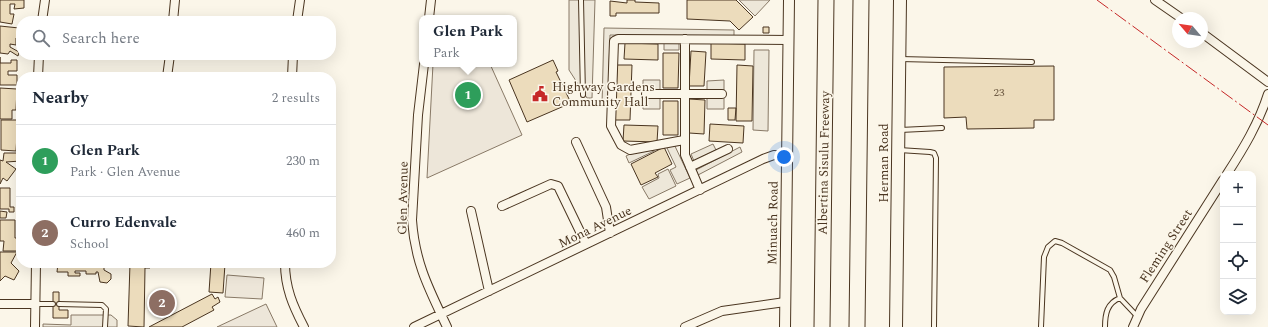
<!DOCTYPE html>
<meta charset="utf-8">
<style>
body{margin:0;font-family:Spectral,serif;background:#f6f6f7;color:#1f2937}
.controls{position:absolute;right:12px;bottom:12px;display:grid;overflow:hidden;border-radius:8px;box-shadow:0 4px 16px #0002}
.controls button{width:36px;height:36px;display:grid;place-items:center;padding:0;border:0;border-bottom:1px solid #e0e1e3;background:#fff;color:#1f2937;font:20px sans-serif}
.compass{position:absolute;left:1172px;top:12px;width:36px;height:36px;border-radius:50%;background:#fff;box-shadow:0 4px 16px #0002;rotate:299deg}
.you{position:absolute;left:784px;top:157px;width:14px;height:14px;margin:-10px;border:3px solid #fff;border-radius:50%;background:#1a73e8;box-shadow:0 0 0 6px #1a73e833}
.badge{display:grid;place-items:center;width:26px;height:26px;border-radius:50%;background:#c62828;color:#fff;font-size:13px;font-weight:700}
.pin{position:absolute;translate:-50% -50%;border:2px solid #fff;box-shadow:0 1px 4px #0006}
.popup{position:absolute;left:419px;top:15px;width:98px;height:52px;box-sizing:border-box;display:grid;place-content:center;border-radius:8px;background:#fff;filter:drop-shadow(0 1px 3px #0005);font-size:13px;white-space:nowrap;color:#747a83}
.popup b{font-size:15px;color:#1f2937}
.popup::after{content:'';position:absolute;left:50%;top:100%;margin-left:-8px;border:8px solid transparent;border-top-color:#fff}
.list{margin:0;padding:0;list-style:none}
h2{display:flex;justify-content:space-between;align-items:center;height:52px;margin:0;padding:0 16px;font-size:17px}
h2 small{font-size:13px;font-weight:400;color:#747a83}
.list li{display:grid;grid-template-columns:26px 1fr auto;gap:12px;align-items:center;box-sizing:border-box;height:72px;padding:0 16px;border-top:1px solid #e0e1e3}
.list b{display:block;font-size:15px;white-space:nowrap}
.list p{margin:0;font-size:13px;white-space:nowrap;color:#747a83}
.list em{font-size:13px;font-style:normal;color:#747a83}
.icon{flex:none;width:22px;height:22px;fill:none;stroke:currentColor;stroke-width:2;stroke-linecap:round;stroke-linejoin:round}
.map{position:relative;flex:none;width:1268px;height:327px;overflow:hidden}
.search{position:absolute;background:#fff;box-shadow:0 4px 16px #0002;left:16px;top:16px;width:320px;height:44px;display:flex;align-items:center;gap:10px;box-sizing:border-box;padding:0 14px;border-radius:16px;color:#747a83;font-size:15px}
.panel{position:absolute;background:#fff;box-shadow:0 4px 16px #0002;left:16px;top:72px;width:320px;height:196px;border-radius:16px}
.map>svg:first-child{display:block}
</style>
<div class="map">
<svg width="1268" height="327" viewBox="0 0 1268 327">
<rect width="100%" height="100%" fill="#fbf6e9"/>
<path fill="#ede6d9" stroke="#887966" d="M433 64H490L522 135 427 178Z
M227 275 264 278 262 299 225 297Z
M266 304 277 327H217Z"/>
<path fill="#ede7d9" stroke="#887966" d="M569 0H595L592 98H587L569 70Z
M739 0H770L755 16Z
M604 28 734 30V37L610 35 608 105H602Z
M664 43H679V50H664Z
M754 50H769L768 131 753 130Z
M643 80H660V109H643Z
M724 80V109H707V81Z
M674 144 690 178 677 184 670 170 676 167 667 148Z
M713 144 716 150 694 161 691 154Z
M645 147 653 148 654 151 629 163 626 156Z
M740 147 742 152 698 175 696 170Z
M668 169 676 186 649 199 642 187 659 178 658 174Z
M71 315H111L117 320V327H43V324L71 325Z"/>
<path fill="#ecdcbc" stroke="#4a3520" d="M0 0H24V8L14 9 15 4H10V14H14L12 24 0 22Z
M627 0H635V2L659 3V13H616V16H610V1L627 3Z
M687 0H736L753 17 739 30 730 21 687 19Z
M0 26 19 28V39L16 38V45L10 44V47L19 52 18 56 10 51 8 54 0 53Z
M763 27H769V33H763Z
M625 43 658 44V60L624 59Z
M711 43 745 44V60L711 59Z
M691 51 706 52 704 86H689Z
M663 53H679L678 88H663Z
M0 57V63H11V60H17V71H8V75H17V85H0Z
M553 60 558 71 556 72 571 103 527 122 509 80Z
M617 65H632L630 120H615Z
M737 65 753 66 752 121H736Z
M1054 66V120H1034V128L967 129 966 117 944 118V67Z
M0 88 17 89 16 110H12V119H0Z
M689 99 705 100 704 134 689 133Z
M663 101H678V135H663Z
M728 108H736L735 120H728Z
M1 120H20L21 135H17L16 151 1 150Z
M710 124 744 126 743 143 709 141Z
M624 125 658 126 657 142 623 141Z
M664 147 672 164 655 173 658 177 641 185 631 164Z
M4 153H21V161L6 162 16 169 7 181 3 178 0 184V160L3 161Z
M0 188H10V207H14V212H9V209H0Z
M0 211 7 212 6 218H0Z
M0 220H15V238H20L19 251H3L4 241H0Z
M0 252H17L11 263 19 271 14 280 5 276 0 281Z
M58 263H104V270L111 274V279L107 283 100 282 98 272H96V274H86V271H75V273H80V276H68V272H57Z
M130 263H150V268H145L144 327 128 326Z
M179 263H192V266H179Z
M211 263 225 264 223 293 209 292Z
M53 292H59V310H68V318H53Z
M212 294 215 299 218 297 220 302 212 307 214 310 182 327H149Z"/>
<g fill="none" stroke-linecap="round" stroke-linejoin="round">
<defs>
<path id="service" d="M581 0 583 95
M900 59 1032 62
M900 130 942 128
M899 150 930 152 934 153 936 158 934 327
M36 304H53
M59 304 102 305 106 309 105 327
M1041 327 1044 257 1048 247 1055 241 1062 243 1110 270 1114 277 1120 298 1137 316
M1105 327C1105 314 1107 303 1120 298"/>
<path id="minor" d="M1155 0 1181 18
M429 18 431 0
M42 21 45 0
M173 21 175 0
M297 21 300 0
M1202 33 1268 82
M685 39V155L700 190
M424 64 418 115 412 220C415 263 429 289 447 327
M38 77 39 55
M167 77 170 55
M292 77 293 55
M646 94H722
M684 140 630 150 621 145 611 126 614 41 618 39 789 40
M576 142 606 207 610 233
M690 167 728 149
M1227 174C1243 149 1259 123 1268 94
M502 206 551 184 558 186 586 244
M471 211 489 291
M285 263C285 288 293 306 304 327
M0 304H35
M35 327 36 263
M414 327 763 159 774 155 787 156
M685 327 722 311 785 302
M1133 327 1141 309 1223 180"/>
<path id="tertiary" d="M785 327 789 0"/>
<path id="secondary" d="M896 327 900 0"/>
<path id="motorway" d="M822 327 826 0
M857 327 861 0"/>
</defs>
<use href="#service" stroke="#4a3520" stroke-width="6"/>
<use href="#minor" stroke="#4a3520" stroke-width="10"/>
<use href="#tertiary" stroke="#4a3520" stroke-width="12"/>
<use href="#secondary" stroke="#4a3520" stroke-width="14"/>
<use href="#motorway" stroke="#4a3520" stroke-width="17"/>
<use href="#service" stroke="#fbf6e9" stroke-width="4"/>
<use href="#minor" stroke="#fbf6e9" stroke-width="8"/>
<use href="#tertiary" stroke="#fbf6e9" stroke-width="10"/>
<use href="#secondary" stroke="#fbf6e9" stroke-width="12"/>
<use href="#motorway" stroke="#fbf6e9" stroke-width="15"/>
<path stroke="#c62828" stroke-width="1" stroke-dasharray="14 3 2 3" stroke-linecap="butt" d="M1097 0 1268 125"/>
</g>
<defs>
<symbol id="civic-bare" viewBox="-9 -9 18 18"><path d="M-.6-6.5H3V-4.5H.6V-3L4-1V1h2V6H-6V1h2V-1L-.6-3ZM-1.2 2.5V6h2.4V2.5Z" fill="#c62828" stroke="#fbf6e9" stroke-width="2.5" paint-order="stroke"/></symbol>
</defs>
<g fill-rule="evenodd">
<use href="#civic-bare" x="529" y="83" width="22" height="22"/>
</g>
<g text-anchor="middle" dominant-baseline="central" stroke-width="3" stroke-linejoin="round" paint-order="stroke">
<g font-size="11" fill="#725f47">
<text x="999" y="92">23</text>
</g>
<g font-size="13" fill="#4a3520" stroke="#fbf6e9" text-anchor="start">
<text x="552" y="87">Highway Gardens<tspan x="552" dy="15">Community Hall</tspan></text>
</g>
<g font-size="13" fill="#4a3520" stroke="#fbf6e9">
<text transform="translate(824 163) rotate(-89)">Albertina Sisulu Freeway</text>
<text transform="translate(884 163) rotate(-90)">Herman Road</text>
<text transform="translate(403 198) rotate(-89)">Glen Avenue</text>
<text transform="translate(773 223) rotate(-89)">Minuach Road</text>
<text transform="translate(595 227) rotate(-26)">Mona Avenue</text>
<text transform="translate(1166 246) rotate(-57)">Fleming Street</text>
</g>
</g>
</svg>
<div class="controls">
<button>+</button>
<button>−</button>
<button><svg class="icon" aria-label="locate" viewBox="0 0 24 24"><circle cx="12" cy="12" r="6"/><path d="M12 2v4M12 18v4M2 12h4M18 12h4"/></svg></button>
<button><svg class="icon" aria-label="layers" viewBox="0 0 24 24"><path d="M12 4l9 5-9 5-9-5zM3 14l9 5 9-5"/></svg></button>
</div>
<svg class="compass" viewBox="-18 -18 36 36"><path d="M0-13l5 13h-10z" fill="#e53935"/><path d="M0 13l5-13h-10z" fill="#747a83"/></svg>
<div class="you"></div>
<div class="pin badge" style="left:468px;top:95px;background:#2e9e5b">1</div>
<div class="popup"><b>Glen Park</b>Park</div>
<div class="pin badge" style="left:162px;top:303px;background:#8d6e63">2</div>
<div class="search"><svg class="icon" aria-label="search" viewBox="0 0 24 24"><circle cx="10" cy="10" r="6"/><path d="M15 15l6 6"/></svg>Search here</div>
<section class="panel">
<h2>Nearby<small>2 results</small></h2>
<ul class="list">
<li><span class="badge" style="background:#2e9e5b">1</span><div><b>Glen Park</b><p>Park · Glen Avenue</p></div><em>230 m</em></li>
<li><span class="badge" style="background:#8d6e63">2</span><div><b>Curro Edenvale</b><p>School</p></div><em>460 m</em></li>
</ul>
</section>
</div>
